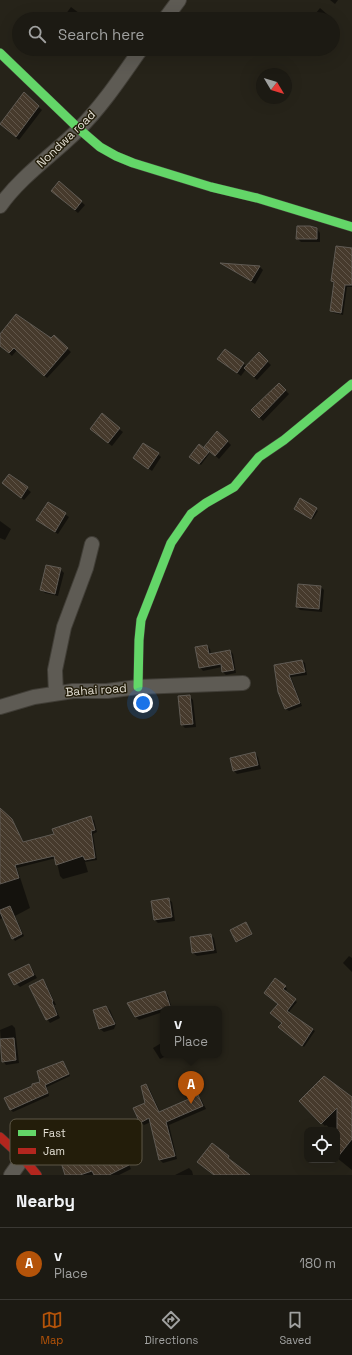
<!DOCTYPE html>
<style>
body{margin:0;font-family:"Space Grotesk",sans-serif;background:#25231c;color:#f1f3f6}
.controls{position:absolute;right:12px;bottom:12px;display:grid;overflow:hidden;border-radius:8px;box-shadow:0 4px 16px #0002}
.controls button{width:36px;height:36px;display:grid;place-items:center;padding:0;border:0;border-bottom:1px solid #3a3833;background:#1c1a13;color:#f1f3f6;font:20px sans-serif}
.compass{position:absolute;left:256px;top:68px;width:36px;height:36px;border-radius:50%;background:#1c1a13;box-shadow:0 4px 16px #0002;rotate:128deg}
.you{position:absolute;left:143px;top:703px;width:14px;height:14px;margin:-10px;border:3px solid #fff;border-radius:50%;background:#1a73e8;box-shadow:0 0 0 6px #1a73e833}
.badge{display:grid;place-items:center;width:26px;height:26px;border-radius:50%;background:#b45309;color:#fff;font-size:13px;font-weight:700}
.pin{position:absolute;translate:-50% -33px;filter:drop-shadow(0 1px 2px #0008)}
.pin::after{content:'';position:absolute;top:21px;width:14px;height:12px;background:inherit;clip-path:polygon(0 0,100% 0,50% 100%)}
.popup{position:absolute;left:160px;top:1006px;width:62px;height:52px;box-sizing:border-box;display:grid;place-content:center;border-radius:8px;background:#1c1a13;filter:drop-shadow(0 1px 3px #0005);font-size:13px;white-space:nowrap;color:#a0a1a0}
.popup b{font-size:15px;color:#f1f3f6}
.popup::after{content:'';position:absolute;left:50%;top:100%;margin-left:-8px;border:8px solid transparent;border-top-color:#1c1a13}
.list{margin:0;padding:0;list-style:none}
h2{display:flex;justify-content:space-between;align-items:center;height:52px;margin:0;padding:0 16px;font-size:17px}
h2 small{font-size:13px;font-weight:400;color:#a0a1a0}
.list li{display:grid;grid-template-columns:26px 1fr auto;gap:12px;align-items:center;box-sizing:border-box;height:72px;padding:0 16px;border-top:1px solid #3a3833}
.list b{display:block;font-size:15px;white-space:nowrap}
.list p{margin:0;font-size:13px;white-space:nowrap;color:#a0a1a0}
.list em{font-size:13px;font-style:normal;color:#a0a1a0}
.icon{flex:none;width:22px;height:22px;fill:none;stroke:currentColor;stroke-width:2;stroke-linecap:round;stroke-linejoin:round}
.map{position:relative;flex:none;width:352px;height:1175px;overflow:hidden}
.search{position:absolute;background:#1c1a13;box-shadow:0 4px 16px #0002;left:12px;right:12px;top:12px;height:44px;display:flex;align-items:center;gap:10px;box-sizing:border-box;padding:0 14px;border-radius:22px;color:#a0a1a0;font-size:15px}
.sheet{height:124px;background:#1c1a13}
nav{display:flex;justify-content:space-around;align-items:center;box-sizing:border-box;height:56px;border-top:1px solid #3a3833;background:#1c1a13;font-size:11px;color:#a0a1a0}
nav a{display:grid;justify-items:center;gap:2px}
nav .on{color:#b45309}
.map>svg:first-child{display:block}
</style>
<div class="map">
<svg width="352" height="1175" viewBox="0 0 352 1175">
<defs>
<pattern id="building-back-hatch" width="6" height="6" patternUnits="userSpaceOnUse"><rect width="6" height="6" fill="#463a2c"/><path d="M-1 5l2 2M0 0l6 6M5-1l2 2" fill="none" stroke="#61564a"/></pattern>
</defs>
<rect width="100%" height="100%" fill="#262319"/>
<path fill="#0007" d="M330 0H338L335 4Z
M71 7 87 19H62Z
M320 8 328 15 331 19H311Z
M24 94 42 110 19 140 1 125Z
M59 183 85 205 78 213 56 194Z
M317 229 320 233V242H301L297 238Z
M352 249V287H347L343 315 334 313 331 311 334 284 332 281Z
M222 264 260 267 263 270 255 284Z
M0 336 51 339 54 337 71 352 47 378 17 350 12 356 0 345Z
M259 354 271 365 257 380 246 369 241 376 222 362 244 364 247 367Z
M279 384 289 394 263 421 252 410Z
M119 429 123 432 112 446 94 432Z
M227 441 231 445 219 459 209 450Z
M208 452 209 454 201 465 192 458Z
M158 454 161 457 152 471 138 461Z
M9 475 31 492 24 500 3 483Z
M300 500 318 511 313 519 296 510Z
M48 503 69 517 58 534 37 520Z
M0 521 11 529 5 540 0 538Z
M60 569 64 573 58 596 45 593 41 590Z
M321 587 324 590 322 612 300 610 297 607Z
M207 646 210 649 211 654 230 651 233 654 236 673 226 675 223 672 222 667 203 671 200 667Z
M302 661 305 663 307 675 291 677 302 706 289 711 286 709 279 691 275 666Z
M189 696 193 700 196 727 185 728 182 725Z
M255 753 258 757 261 769 237 774 234 771 231 759Z
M4 813 13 822 24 843 55 834 91 818 94 820 97 832 93 834 97 860 85 862 88 872 63 879 60 876 56 858 17 868 30 908 15 916 24 936 15 941 13 938 4 918 0 919V817Z
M168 899 172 902 175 921 158 923 155 920 152 901Z
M246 923 252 935 238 942 237 941Z
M211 935 214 938 217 953 197 956 193 953 191 938Z
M349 956 352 958V972L343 963Z
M29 965 32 969 37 978 20 987 16 983Z
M42 980 46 984 56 1005H54L60 1018 50 1023 47 1019Z
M285 987 287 989 285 992 297 1002 288 1013 315 1031 304 1047 282 1029 283 1023 279 1004 267 995Z
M165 992 168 995 172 1009H163V1012L139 1020 136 1017Z
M106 1007 110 1010 116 1024 114 1029 104 1032 100 1029Z
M12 1025 15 1028 19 1063 6 1065 3 1061 0 1030Z
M163 1042V1055H168L160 1059 153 1048Z
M63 1062 70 1076 47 1087 49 1096 13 1112 11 1110 6 1099 41 1083Z
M145 1085 149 1088 160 1112 198 1096 201 1099 206 1109 169 1125 177 1159 163 1163 160 1160 151 1122 144 1125 141 1122 146 1103Z
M352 1099V1170L337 1158V1130H332L326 1125 325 1126 300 1101Z
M89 1133 93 1136 97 1163 121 1151 124 1154 131 1169 119 1175H66L70 1153Z
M189 1168 192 1171 193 1175H175Z"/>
<path fill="url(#building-back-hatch)" stroke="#605b54" d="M24 92 39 106 16 137 0 124Z
M59 181 82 201 75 210 51 191Z
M297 226H310L317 228V239H296Z
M336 246 352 248V285H345L341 313 330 311 334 282 331 281Z
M220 263 260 266 251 281Z
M16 314 51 338 54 335 68 348 44 376 14 348 9 353 0 346V334Z
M225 349 244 363 237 373 217 359Z
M259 352 268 361 254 377 244 368Z
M279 383 286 390 259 418 251 410Z
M102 413 120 428 108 443 90 429Z
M217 431 228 441 215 456 204 447Z
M143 443 159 453 148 469 133 458Z
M199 444 209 452 199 464 189 457Z
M9 474 28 487 21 498 2 483Z
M300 498 317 508 311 519 294 509Z
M48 502 66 513 55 532 36 520Z
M46 565 61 568 55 594 40 590Z
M298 584 321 586 319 609 296 607Z
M207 645 209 654 230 650 234 670 222 672 221 664 199 668 195 647Z
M302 660 305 672 289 675 300 703 285 709 278 692 274 665Z
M190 695 193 724 181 725 178 696Z
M255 752 258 765 233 771 230 758Z
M0 808 12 819 23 842 54 834 52 829 91 816 95 830 91 831 95 858 85 860 83 856 56 865 54 856 15 865 19 878 0 884Z
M169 898 172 917 154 920 151 901Z
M10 906 22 934 12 939 0 912V910Z
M246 922 252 934 236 942 230 930Z
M211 934 214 950 192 953 190 937Z
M29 964 34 975 14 985 8 974Z
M275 978 286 986 283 989 296 999 287 1011 313 1029 302 1046 278 1027 282 1023 270 1013 278 1004 264 993Z
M43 979 53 1001 52 1002 57 1015 46 1020 29 986Z
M165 991 170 1006 135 1017 127 1003Z
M106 1006 115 1024 99 1029 93 1010Z
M14 1038 16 1060 2 1062 0 1039Z
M63 1061 69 1074 45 1085 48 1093 10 1110 4 1098 32 1086V1084L40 1082 37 1071Z
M324 1076 352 1097V1139L337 1158V1108L321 1124 299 1101Z
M146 1084 159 1112 198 1095 203 1106 166 1122 175 1156 159 1160 149 1118 140 1123 133 1108 145 1103 141 1086Z
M90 1132 94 1163 121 1150 129 1165 109 1175H94L92 1171 80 1175H65L59 1156 69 1153 66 1135Z
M212 1143 229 1156 228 1158 250 1175H214L197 1162Z"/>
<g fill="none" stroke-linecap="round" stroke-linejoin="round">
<defs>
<path id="street" d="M165 19 179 0
M0 206C20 177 54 154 79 129 103 105 122 76 141 49
M56 693 55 670 64 627 86 568 92 544
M0 707 34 697 73 691H107L138 687 243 683
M11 1175 23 1158"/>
<path id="fast" d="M0 53 79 129 100 147 116 156 133 163 211 187 257 198 352 227
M138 687 139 640 141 620 171 543 191 514 206 503 234 487 259 457 284 440 352 384"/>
<path id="jam" d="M0 1137 23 1158 37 1175"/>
</defs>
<use href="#street" stroke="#413e37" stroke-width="16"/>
<use href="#fast" stroke="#413e37" stroke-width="10"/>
<use href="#jam" stroke="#413e37" stroke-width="10"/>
<use href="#street" stroke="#5e5b54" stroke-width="14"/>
<use href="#fast" stroke="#63d668" stroke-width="9"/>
<use href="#jam" stroke="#b3261e" stroke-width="9"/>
</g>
<g text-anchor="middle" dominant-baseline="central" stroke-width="3" stroke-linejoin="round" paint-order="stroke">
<g font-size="12" fill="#e3dfd4" stroke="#231d0a">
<text transform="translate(66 139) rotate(-44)">Nondwa road</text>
<text transform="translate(96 690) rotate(-4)">Bahai road</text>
</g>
</g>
<rect x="10" y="1119" width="132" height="46" rx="6" fill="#231d0a" stroke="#5d5747" stroke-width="1"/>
<rect x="18" y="1130" width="18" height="6" fill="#63d668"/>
<rect x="18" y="1148" width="18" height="6" fill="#b3261e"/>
<g font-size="11" fill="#e3dfd4">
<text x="43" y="1137">Fast</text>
<text x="43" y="1155">Jam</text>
</g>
</svg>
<div class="controls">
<button><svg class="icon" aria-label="locate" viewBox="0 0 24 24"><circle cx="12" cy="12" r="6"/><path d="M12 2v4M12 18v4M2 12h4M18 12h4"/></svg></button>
</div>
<svg class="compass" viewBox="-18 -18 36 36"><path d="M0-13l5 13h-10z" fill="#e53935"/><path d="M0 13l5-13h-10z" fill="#a0a1a0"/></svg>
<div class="you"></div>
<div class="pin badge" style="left:191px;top:1104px">A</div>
<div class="popup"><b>v</b>Place</div>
<div class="search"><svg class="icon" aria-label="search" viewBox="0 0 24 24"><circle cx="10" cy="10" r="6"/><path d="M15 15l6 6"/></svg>Search here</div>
</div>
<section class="sheet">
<h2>Nearby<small></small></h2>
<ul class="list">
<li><span class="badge">A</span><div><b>v</b><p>Place</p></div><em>180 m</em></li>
</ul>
</section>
<nav>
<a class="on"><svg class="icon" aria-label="map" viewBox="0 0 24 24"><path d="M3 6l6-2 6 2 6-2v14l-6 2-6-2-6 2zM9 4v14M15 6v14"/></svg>Map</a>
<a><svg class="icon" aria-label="directions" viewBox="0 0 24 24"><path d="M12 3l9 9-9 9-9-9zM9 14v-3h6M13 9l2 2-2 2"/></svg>Directions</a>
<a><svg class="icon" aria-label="saved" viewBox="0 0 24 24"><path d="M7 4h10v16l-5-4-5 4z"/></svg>Saved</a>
</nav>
